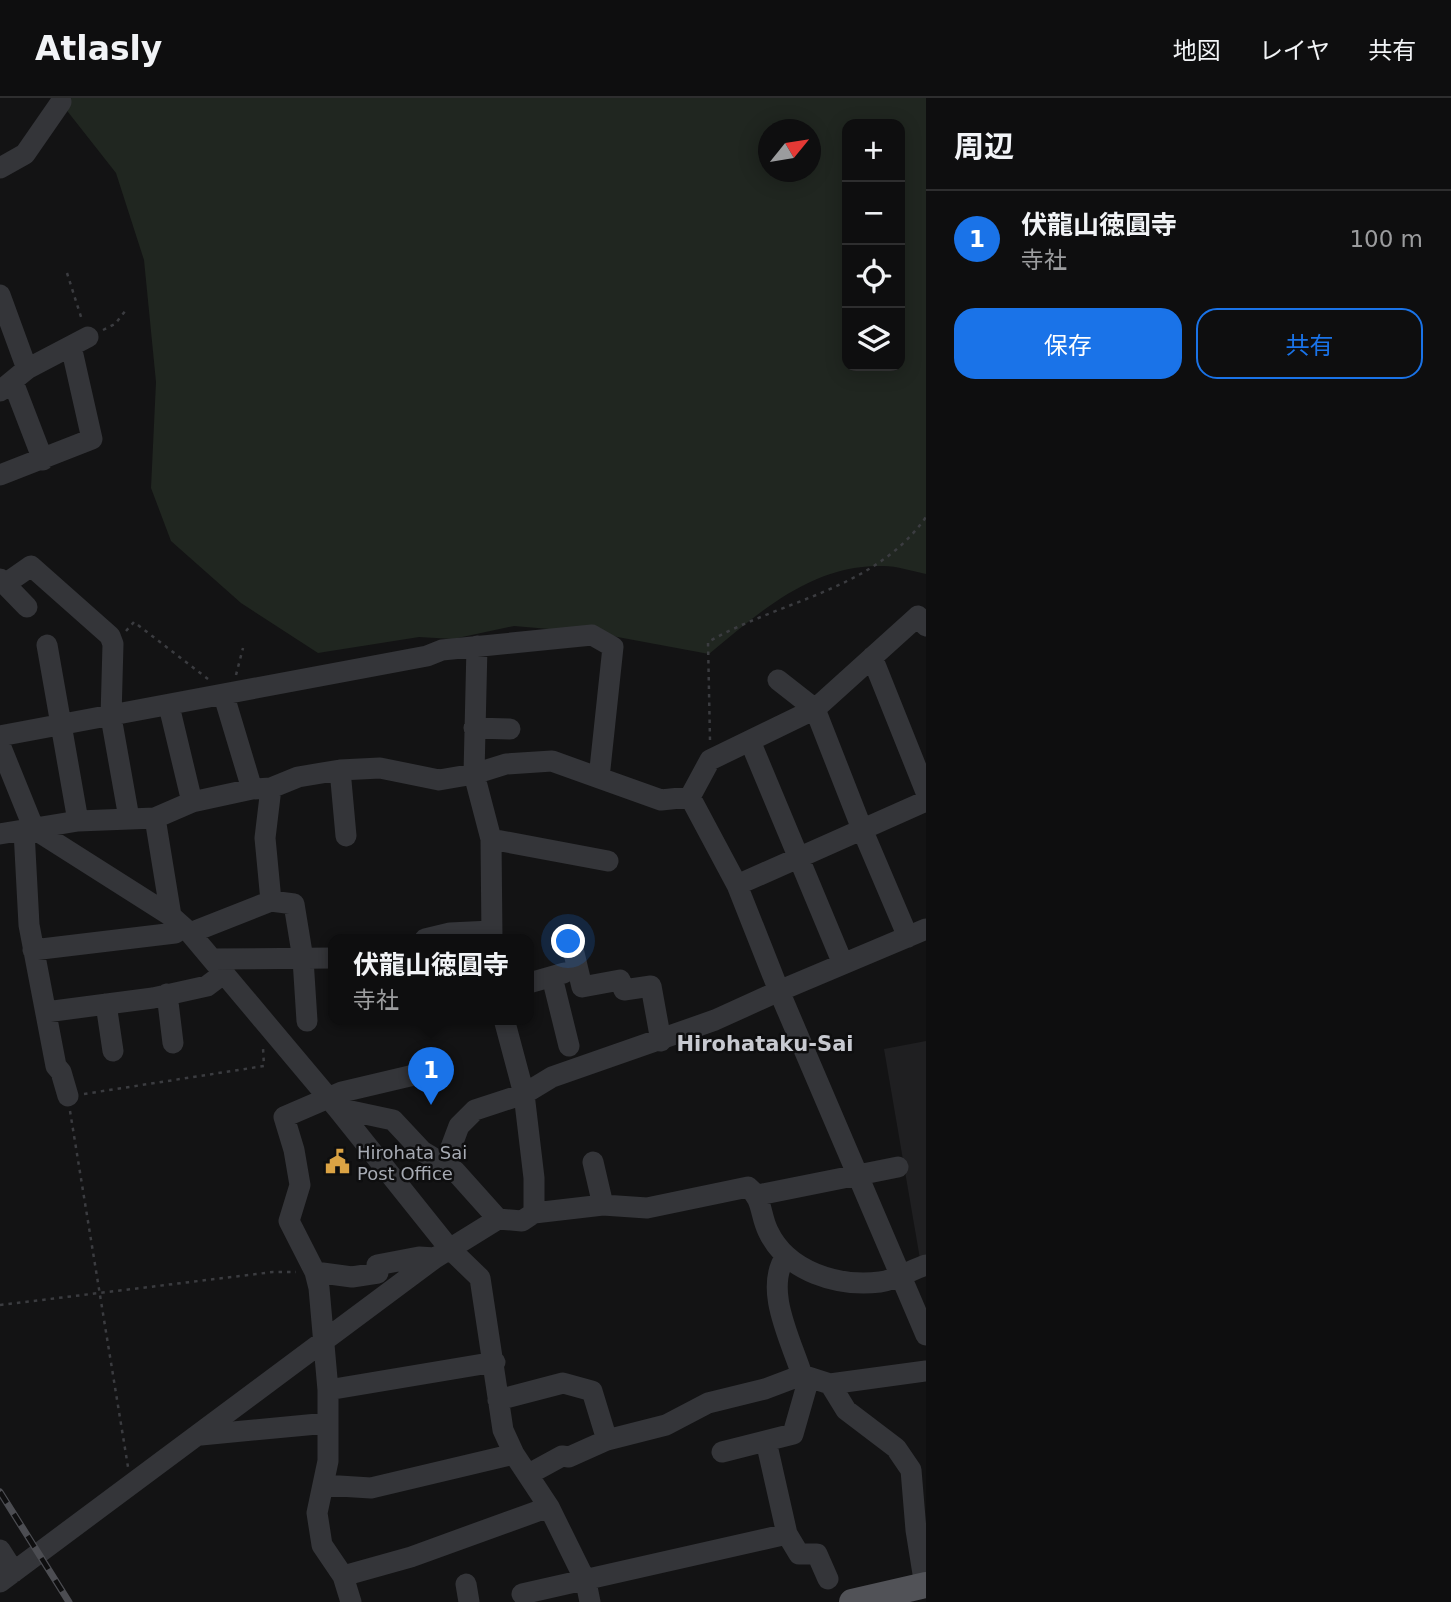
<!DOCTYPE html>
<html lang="ja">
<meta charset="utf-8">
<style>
body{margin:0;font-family:"DejaVu Sans","Noto Sans JP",sans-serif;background:#171718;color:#f1f3f6}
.controls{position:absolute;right:21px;top:21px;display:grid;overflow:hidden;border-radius:14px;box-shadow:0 4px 18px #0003}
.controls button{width:63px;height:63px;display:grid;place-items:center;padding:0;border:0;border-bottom:2px solid #2e2e2f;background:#0e0e0f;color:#f1f3f6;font:35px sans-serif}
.compass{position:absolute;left:758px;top:21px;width:63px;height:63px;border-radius:50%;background:#0e0e0f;box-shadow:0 4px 18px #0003;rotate:60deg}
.you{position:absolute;left:569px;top:844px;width:24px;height:24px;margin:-18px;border:5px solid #fff;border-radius:50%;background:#1a73e8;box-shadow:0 0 0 10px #1a73e833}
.badge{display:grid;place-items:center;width:46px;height:46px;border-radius:50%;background:#1a73e8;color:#fff;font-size:23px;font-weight:700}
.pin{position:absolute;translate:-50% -58px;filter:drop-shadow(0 2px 4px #0008)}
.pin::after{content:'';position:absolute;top:37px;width:24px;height:21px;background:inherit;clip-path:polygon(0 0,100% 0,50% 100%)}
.popup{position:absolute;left:328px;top:836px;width:206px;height:91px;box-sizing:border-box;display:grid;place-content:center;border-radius:14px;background:#0e0e0f;filter:drop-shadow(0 2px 5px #0005);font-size:23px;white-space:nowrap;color:#9b9c9e}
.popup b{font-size:26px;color:#f1f3f6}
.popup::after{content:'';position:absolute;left:50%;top:100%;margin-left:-14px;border:14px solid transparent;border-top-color:#0e0e0f}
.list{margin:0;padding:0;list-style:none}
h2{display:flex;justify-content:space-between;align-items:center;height:91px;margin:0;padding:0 28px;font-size:30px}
h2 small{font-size:23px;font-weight:400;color:#9b9c9e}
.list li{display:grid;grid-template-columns:46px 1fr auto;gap:21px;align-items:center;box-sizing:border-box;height:98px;padding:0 28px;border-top:2px solid #2e2e2f}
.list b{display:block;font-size:26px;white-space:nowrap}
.list p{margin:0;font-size:23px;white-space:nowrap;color:#9b9c9e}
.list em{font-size:23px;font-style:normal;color:#9b9c9e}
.actions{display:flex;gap:14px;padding:21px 28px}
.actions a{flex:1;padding:16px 0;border:2px solid #1a73e8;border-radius:21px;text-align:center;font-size:24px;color:#1a73e8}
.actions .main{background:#1a73e8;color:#fff}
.icon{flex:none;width:38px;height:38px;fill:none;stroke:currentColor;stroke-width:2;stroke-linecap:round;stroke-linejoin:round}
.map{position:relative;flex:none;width:926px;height:1504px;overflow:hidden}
header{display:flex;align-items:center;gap:42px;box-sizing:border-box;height:98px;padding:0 35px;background:#0e0e0f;border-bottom:2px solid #2e2e2f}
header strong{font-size:33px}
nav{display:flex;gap:38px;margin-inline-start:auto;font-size:24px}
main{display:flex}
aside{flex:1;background:#0e0e0f}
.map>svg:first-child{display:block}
</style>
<header>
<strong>Atlasly</strong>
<nav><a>地図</a><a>レイヤ</a><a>共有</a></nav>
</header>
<main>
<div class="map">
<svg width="926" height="1504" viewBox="0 0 926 1504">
<rect width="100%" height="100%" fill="#131314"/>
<path fill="#1f1f21" d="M926 943V1159L920 1161 884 951Z"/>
<path fill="#202620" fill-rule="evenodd" d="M57 0H926V476C912 473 897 468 883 468 812 466 760 514 709 556L596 535 514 528 453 541 419 539 318 555 241 505 171 443 151 390 156 284 144 162 116 75ZM847 26H900V268H847ZM768 32H810V74H768Z"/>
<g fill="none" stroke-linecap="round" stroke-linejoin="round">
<path stroke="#3b3c40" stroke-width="2.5" stroke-dasharray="3.5 5" stroke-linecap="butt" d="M67 175 82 222
M103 232 115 226 126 212
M126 533 134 524 208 581
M236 577 243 550
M710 642 708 544C781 502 875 492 926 419
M84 996 264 968 263 950
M70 1013 128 1369
M0 1207 273 1174H296"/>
<path stroke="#343539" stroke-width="21" d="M0 70 25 56 61 4
M0 197 27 271
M13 284 43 362
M0 293 27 271 88 239
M0 377 92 341 71 248
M0 481 27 509
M5 486 31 468 110 538 113 546 111 619 129 720
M926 528 918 518 815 611 710 662 690 699 737 787 779 893 926 831
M47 547 78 723
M477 548 474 676 491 741 492 841
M872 559 926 694
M778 582 815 611 862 731 908 839
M224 598 252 691
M169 608 192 704
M474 630 510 631
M0 638 427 558 442 552 592 537 613 549 599 680
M750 643 843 866
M0 647 34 731 171 818 190 835 337 1010 449 1150 480 1180 503 1332 514 1356 549 1409 586 1484 590 1504
M340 672 346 738
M155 720 171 818
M24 733 29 827 56 968 61 974 68 998
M0 736 78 723 155 720 192 704 252 691 271 690 298 679 340 672 380 670 439 682 474 676 506 666 552 663 661 702 690 699
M491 741 608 763
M737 787 926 703
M271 803 265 740 271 690
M190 835 271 803 294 806 303 861 307 923
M425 841 450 835 491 833
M33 852 175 835 183 830
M574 855 582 889 620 882 624 892 651 888 661 943
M212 861 333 860
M552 879 569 948
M529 885 564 875
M167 896 173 945
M106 906 113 953
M46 914 153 900 207 888 223 876
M504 921 524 996 534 1080V1115
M337 1010 393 1022 422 1053 455 1073 498 1121
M593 1064 603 1107
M444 1068 459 1028 475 1012 524 996 552 979 715 922 779 893 926 1237
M758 1097 898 1069
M786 1158C763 1191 791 1242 802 1277L830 1286 846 1312 896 1350 911 1372 916 1432 925 1488
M315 1174 352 1179 378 1175 377 1167 419 1159 435 1160
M830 1286 926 1273
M328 1292 495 1264
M498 1302 563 1285 592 1293 607 1342
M201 1337 328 1325
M766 1343 787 1436 799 1456H817L828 1481
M722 1354 793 1336 809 1280
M529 1376 562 1358 569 1359 607 1342 666 1327 708 1305 765 1291 802 1277
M323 1387 371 1390 514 1356
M0 1452 14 1474
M343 1478 411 1459 549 1409
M0 1484 435 1160 498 1121 522 1123 534 1115 603 1107 647 1110 748 1089C763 1101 760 1117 768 1133 787 1174 838 1189 880 1184 895 1182 911 1172 926 1167
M466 1486 469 1504
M522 1496 787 1436
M351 1504 343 1478 322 1447 317 1415 328 1363V1292L319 1190 315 1174 289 1123 300 1087 294 1052 284 1019 342 994 431 973 433 983"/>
<path stroke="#515257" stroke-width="26" d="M852 1504 926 1487"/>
<defs>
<path id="rail" d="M0 1394 69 1504"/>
</defs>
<use href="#rail" stroke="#4c4d52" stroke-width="7"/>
<use href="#rail" stroke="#0e0e0f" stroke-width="4.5" stroke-dasharray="13" stroke-linecap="butt"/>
</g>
<defs>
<symbol id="civic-bare" viewBox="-9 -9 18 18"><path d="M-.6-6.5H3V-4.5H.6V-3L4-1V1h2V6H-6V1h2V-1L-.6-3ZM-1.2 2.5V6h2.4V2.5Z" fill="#dba344" stroke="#0e0e0f" stroke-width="2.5" paint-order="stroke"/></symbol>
</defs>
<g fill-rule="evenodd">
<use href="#civic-bare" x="320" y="1046" width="35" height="35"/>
</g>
<g text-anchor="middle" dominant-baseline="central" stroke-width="5" stroke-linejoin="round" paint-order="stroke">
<g font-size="18" fill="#a6aab3" stroke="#0e0e0f" text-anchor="start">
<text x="357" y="1054">Hirohata Sai<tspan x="357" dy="21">Post Office</tspan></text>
</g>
<g font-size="21" font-weight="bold" fill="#c7c9d0" stroke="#0e0e0f">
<text x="765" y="946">Hirohataku-Sai</text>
</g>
</g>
</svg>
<div class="controls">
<button>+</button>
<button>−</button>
<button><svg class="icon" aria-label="locate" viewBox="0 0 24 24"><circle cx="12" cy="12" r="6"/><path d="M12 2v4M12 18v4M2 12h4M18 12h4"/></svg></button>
<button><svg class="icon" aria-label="layers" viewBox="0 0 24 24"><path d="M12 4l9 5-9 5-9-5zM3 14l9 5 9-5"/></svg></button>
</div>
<svg class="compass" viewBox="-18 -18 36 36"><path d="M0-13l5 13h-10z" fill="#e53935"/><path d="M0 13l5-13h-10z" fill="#9b9c9e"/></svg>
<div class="you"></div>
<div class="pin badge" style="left:431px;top:1007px">1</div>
<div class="popup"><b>伏龍山徳圓寺</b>寺社</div>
</div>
<aside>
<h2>周辺<small></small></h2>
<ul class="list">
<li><span class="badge">1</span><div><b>伏龍山徳圓寺</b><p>寺社</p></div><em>100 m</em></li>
</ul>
<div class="actions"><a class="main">保存</a><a>共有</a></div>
</aside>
</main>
